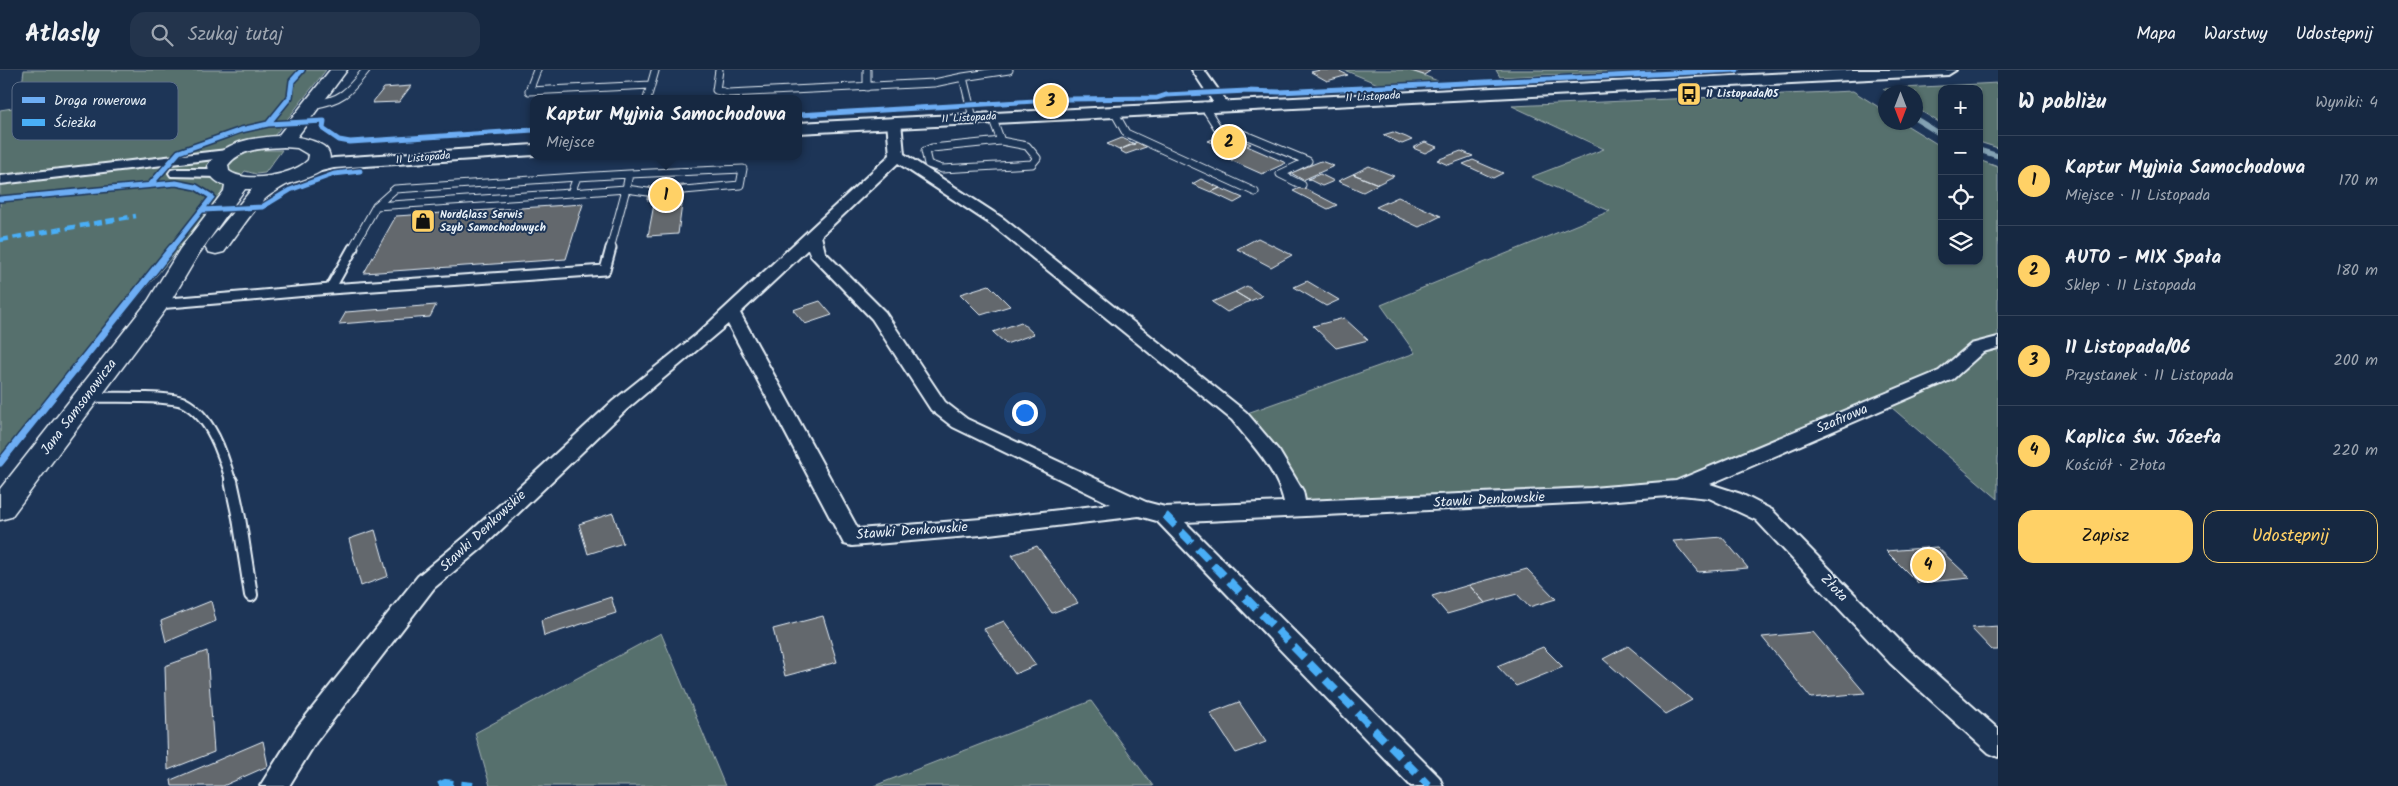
<!DOCTYPE html>
<html lang="pl">
<meta charset="utf-8">
<style>
body{margin:0;font-family:Kalam,sans-serif;background:#23344c;color:#f1f3f6}
.controls{position:absolute;right:15px;top:15px;display:grid;overflow:hidden;border-radius:10px;box-shadow:0 1px 4px #0004}
.controls button{width:45px;height:45px;display:grid;place-items:center;padding:0;border:0;border-bottom:1px solid #35445a;background:#162841;color:#f1f3f6;font:25px sans-serif}
.compass{position:absolute;left:1878px;top:15px;width:45px;height:45px;border-radius:50%;background:#162841;box-shadow:0 1px 4px #0004;rotate:180deg}
.you{position:absolute;left:1024px;top:342px;width:18px;height:18px;margin:-12px;border:4px solid #fff;border-radius:50%;background:#1a73e8;box-shadow:0 0 0 8px #1a73e833}
.badge{display:grid;place-items:center;width:32px;height:32px;border-radius:50%;background:#ffd166;color:#111;font-size:16px;font-weight:700}
.pin{position:absolute;translate:-50% -50%;border:2px solid #fff;box-shadow:0 1px 5px #0006}
.popup{position:absolute;left:530px;top:25px;width:272px;height:65px;box-sizing:border-box;display:grid;place-content:center;border-radius:10px;background:#162841;filter:drop-shadow(0 1px 4px #0005);font-size:16px;white-space:nowrap;color:#9ea6b1}
.popup b{font-size:19px;color:#f1f3f6}
.popup::after{content:'';position:absolute;left:50%;top:100%;margin-left:-10px;border:10px solid transparent;border-top-color:#162841}
.list{margin:0;padding:0;list-style:none}
h2{display:flex;justify-content:space-between;align-items:center;height:65px;margin:0;padding:0 20px;font-size:21px}
h2 small{font-size:16px;font-weight:400;color:#9ea6b1}
.list li{display:grid;grid-template-columns:32px 1fr auto;gap:15px;align-items:center;box-sizing:border-box;height:90px;padding:0 20px;border-top:1px solid #35445a}
.list b{display:block;font-size:19px;white-space:nowrap}
.list p{margin:0;font-size:16px;white-space:nowrap;color:#9ea6b1}
.list em{font-size:16px;font-style:normal;color:#9ea6b1}
.actions{display:flex;gap:10px;padding:15px 20px}
.actions a{flex:1;padding:11px 0;border:1px solid #ffd166;border-radius:15px;text-align:center;font-size:18px;color:#ffd166}
.actions .main{background:#ffd166;color:#111}
.icon{flex:none;width:28px;height:28px;fill:none;stroke:currentColor;stroke-width:2;stroke-linecap:round;stroke-linejoin:round}
.map{position:relative;flex:none;width:1998px;height:716px;overflow:hidden}
header{display:flex;align-items:center;gap:30px;box-sizing:border-box;height:70px;padding:0 25px;background:#162841;border-bottom:1px solid #35445a}
header strong{font-size:24px}
nav{display:flex;gap:28px;margin-inline-start:auto;font-size:18px}
.search{width:350px;height:45px;background:#23344c;display:flex;align-items:center;gap:12px;box-sizing:border-box;padding:0 18px;border-radius:15px;color:#9ea6b1;font-size:19px}
main{display:flex}
aside{flex:1;background:#162841}
.map>svg:first-child{display:block}
</style>
<header>
<strong>Atlasly</strong>
<div class="search"><svg class="icon" aria-label="search" viewBox="0 0 24 24"><circle cx="10" cy="10" r="6"/><path d="M15 15l6 6"/></svg>Szukaj tutaj</div>
<nav><a>Mapa</a><a>Warstwy</a><a>Udostępnij</a></nav>
</header>
<main>
<div class="map">
<svg width="1998" height="716" viewBox="0 0 1998 716">
<rect width="100%" height="100%" fill="#1d3557"/>
<filter id="ink" filterUnits="userSpaceOnUse"><feTurbulence type="fractalNoise" baseFrequency=".02" numOctaves="2"/><feDisplacementMap in="SourceGraphic" scale="10" xChannelSelector="R" yChannelSelector="G"/><feConvolveMatrix kernelMatrix="1 2 1 2 8 2 1 2 1" color-interpolation-filters="sRGB"/></filter>
<g filter="url(#ink)">
<path fill="#57706d" stroke="#a0b0b2" d="M24 0H326L263 80H282L265 103 256 104 245 101 0 390V40L19 37Z
M1344 0H1410L1438 11 1378 14Z
M1496 0H1655L1500 7Z
M1998 13V78L1979 72V19H1942V54L1916 38V22H1888L1883 19Z
M1853 21 1885 41 1886 52 1903 53 1942 77V191H1979V90L1998 97V429L1884 331 1681 418 1296 439 1239 346 1415 283 1381 235 1610 141 1531 107 1604 79 1512 36Z
M661 563 725 716H490L475 663Z
M1091 631 1153 716H874Z"/>
<g fill="none" stroke-linecap="round" stroke-linejoin="round">
<path stroke="#83a1b3" stroke-width="5" d="M1916 49 1942 65
M1979 80 1998 86"/>
</g>
<path fill="#63676d" stroke="#e8f1f8" d="M1320 0H1337L1348 5 1327 11 1311 2Z
M1408 0H1426L1430 1 1424 5Z
M411 16 399 32 372 33 384 18Z
M1393 62 1406 67 1412 70 1402 74 1383 65Z
M1226 63 1251 74 1247 76 1286 93 1262 104 1226 88 1238 83 1208 71Z
M1122 68 1135 74 1119 80 1107 74Z
M1137 72 1146 77 1126 84 1119 80Z
M1425 72 1437 77 1425 83 1413 78Z
M1461 81 1473 86 1448 95 1437 90Z
M1473 90 1503 103 1493 108 1463 94Z
M1321 91 1334 96 1303 110 1291 103Z
M1369 96 1394 106 1378 114 1353 104Z
M1320 104 1334 111 1322 116 1308 109Z
M1353 104 1378 114 1363 122 1338 111Z
M1201 109 1220 118 1211 122 1192 114Z
M685 115 683 127 647 130 649 117Z
M1302 117 1337 135 1328 139 1293 121Z
M1220 118 1243 128 1234 133 1211 122Z
M683 127 678 164 648 166 655 129Z
M1398 127 1441 146 1419 157 1376 137Z
M583 134 566 189 364 203 396 146Z
M1258 168 1292 185 1271 197 1237 179Z
M1307 211 1339 230 1326 236 1294 217Z
M989 215 1010 236 981 245 960 224Z
M1247 216 1262 226 1250 231 1235 222Z
M1235 222 1250 231 1227 242 1212 232Z
M820 231 832 245 805 254 793 240Z
M436 235 430 247 339 254 346 242Z
M1344 248 1368 270 1336 278 1313 256Z
M1021 252 1034 264 1006 274 993 262Z
M613 443 623 473 588 484 579 454Z
M375 460 388 506 361 516 349 469Z
M1722 467 1748 498 1698 502 1673 471Z
M1037 476 1078 533 1052 543 1012 485Z
M1937 477 1970 508 1918 513 1886 481Z
M1527 499 1556 529 1529 537 1517 524 1485 533 1469 515Z
M1469 515 1485 533 1447 544 1432 526Z
M611 527 616 543 544 566 541 550Z
M211 531 216 551 166 572 161 551Z
M823 546 837 592 785 606 773 559Z
M1004 551 1036 595 1015 604 984 559Z
M1998 556V580H1992L1971 558Z
M1813 562 1865 623 1811 628 1762 567Z
M1628 576 1692 630 1666 644 1603 589Z
M1543 577 1563 597 1516 616 1497 596Z
M207 581 214 682 168 700 165 596Z
M1239 632 1266 672 1236 683 1210 643Z
M263 671 268 696 223 716H172L171 710Z"/>
<g fill="none" stroke-linecap="round" stroke-linejoin="round">
<defs>
<path id="service-far2" d="M537 0 529 21 651 15
M719 0 716 20 728 23 934 13 963 7
M867 0V17
M647 29 655 1
M312 35C342 30 348 23 366 0
M1204 36 1219 60H1233L1308 91 1280 104 1302 115
M1113 40 1126 63 1255 122
M992 47 1001 71
M973 48 963 7 1009 0
M1001 71 1027 76 1037 88 1032 94 942 99 928 94 925 81 932 78Z
M629 104 743 99 740 115 684 120
M577 107 629 104 626 119 648 122
M571 123 626 119 610 179
M376 136 395 119 577 107 571 123
M376 136 571 123
M352 179 376 136"/>
<path id="service-far1" d="M353 178 330 219 605 200 611 178
M158 234 330 219
M87 327C107 328 168 325 183 332 211 346 223 384 231 412"/>
<path id="service" d="M231 411 239 448 251 525"/>
<path id="minor" d="M1192 0H1204L1229 35 1227 38H1217Z
M894 48 901 52 904 84 1004 149 1246 342 1279 381 1303 421 1305 431 1592 418 1676 411 1939 301 1971 274 1998 267V278L1983 282 1953 309 1710 414 1741 424 1772 440 1908 579 1998 659V687L1989 683 1890 593 1756 450 1709 428 1681 425 1592 432 1185 452 1439 707 1443 716H1411L1157 451 1139 446 981 465 852 476 844 474 728 254 627 339 482 478 434 518 316 672 289 716H260L298 656 418 506 466 466 613 331 697 264 890 85 887 52ZM898 93 992 155 1232 350C1252 375 1277 400 1284 432L1165 437 1146 432 967 349 945 332 885 242 825 182 821 166ZM808 179 811 186 872 249 931 340 953 357 1111 434 981 449 858 459 740 243Z
M227 80 232 81 234 84 232 87 0 114V106Z
M176 99H219L226 103 219 107 171 106 169 103 171 100Z"/>
<path id="tertiary" d="M1851 0H1956L1948 5 798 63V53Z
M534 75V85L334 98 312 103 306 102 303 98 306 94 334 88Z"/>
<path id="secondary" d="M330 0H347L297 67C305 68 324 73 328 81 339 103 297 110 286 115 279 119 269 125 264 130 249 145 237 165 224 182L216 184 208 182 205 177 208 172 252 119H245L198 185 166 239 11 447 0 450V419L148 231 180 179 224 121 225 115C215 112 209 106 208 95 225 71 251 68 278 66ZM284 77 297 78 309 85 308 90C294 105 246 114 229 101L228 95C241 78 265 78 284 77Z"/>
</defs>
<use href="#service-far2" stroke="#e8f1f8" stroke-width="9"/>
<use href="#service-far1" stroke="#e8f1f8" stroke-width="13"/>
<use href="#service" stroke="#e8f1f8" stroke-width="16"/>
<use href="#minor" stroke="#e8f1f8" stroke-width="4"/>
<use href="#tertiary" stroke="#e8f1f8" stroke-width="4"/>
<use href="#secondary" stroke="#e8f1f8" stroke-width="3"/>
<use href="#service-far2" stroke="#1d3557" stroke-width="7"/>
<use href="#service-far1" stroke="#1d3557" stroke-width="9"/>
<use href="#service" stroke="#1d3557" stroke-width="12"/>
<use href="#minor" fill="#1d3557" fill-rule="evenodd"/>
<use href="#tertiary" fill="#1d3557" fill-rule="evenodd"/>
<use href="#secondary" fill="#1d3557" fill-rule="evenodd"/>
<path stroke="#49aef6" stroke-width="4.5" stroke-dasharray="9 4.5" stroke-linecap="butt" d="M0 170 136 146"/>
<path stroke="#49aef6" stroke-width="8" stroke-dasharray="15 8" stroke-linecap="butt" d="M1165 445 1429 716
M439 716 445 713 473 716"/>
<defs>
<path id="cycleway-far1" d="M798 45 1069 29 1157 28 1166 25 1247 21 1279 22 1737 0
M268 54 324 51 323 59 339 70 350 72 534 60
M151 114 179 82 241 60 268 54 290 27 292 11 302 0
M0 129 176 113 196 117 212 127 171 179
M203 140 262 137 290 120 334 104 360 101"/>
<path id="cycleway" d="M0 393 172 178"/>
</defs>
<use href="#cycleway-far1" stroke="#1d3557" stroke-width="8"/>
<use href="#cycleway" stroke="#1d3557" stroke-width="10"/>
<use href="#cycleway-far1" stroke="#6dadf4" stroke-width="5"/>
<use href="#cycleway" stroke="#6dadf4" stroke-width="7"/>
</g>
</g>
<defs>
<symbol id="bus-square" viewBox="-11 -11 22 22"><rect x="-9" y="-9" width="18" height="18" rx="4" fill="#ffd166" stroke="#1d3557"/><path d="M-5-6H5V4H4V6H2V4H-2V6H-4V4H-5ZM-3.5-4V0h7V-4ZM-3.5 1.2v1.5H-2V1.2ZM2 1.2v1.5H3.5V1.2Z" fill="#111"/></symbol>
<symbol id="shop-square" viewBox="-11 -11 22 22"><rect x="-9" y="-9" width="18" height="18" rx="4" fill="#ffd166" stroke="#1d3557"/><path d="M-5-2.5h2.3a2.7 3.5 0 0 1 5.4 0H5L5.5 6h-11ZM-1.5-2.5h3a1.5 2.3 0 0 0-3 0Z" fill="#111"/></symbol>
</defs>
<g fill-rule="evenodd">
<use href="#bus-square" x="1675" y="10" width="28" height="28"/>
<use href="#shop-square" x="409" y="137" width="28" height="28"/>
</g>
<g text-anchor="middle" dominant-baseline="central" stroke-width="4" stroke-linejoin="round" paint-order="stroke">
<g font-size="11" font-weight="bold" fill="#e8f1f8" stroke="#1d3557" text-anchor="start">
<text x="1706" y="24">11 Listopada/05</text>
<text x="440" y="145">NordGlass Serwis<tspan x="440" dy="13">Szyb Samochodowych</tspan></text>
</g>
<g font-size="11" fill="#e8f1f8" stroke="#1d3557">
<text transform="translate(1373 27) rotate(-3)">11 Listopada</text>
<text transform="translate(969 48) rotate(-3)">11 Listopada</text>
<text transform="translate(423 88) rotate(-5)">11 Listopada</text>
</g>
<g font-size="14" fill="#e8f1f8" stroke="#1d3557">
<text transform="translate(79 337) rotate(-53)">Jana Samsonowicza</text>
<text transform="translate(1842 349) rotate(-23)">Szafirowa</text>
<text transform="translate(1489 430) rotate(-3)">Stawki Denkowskie</text>
<text transform="translate(483 461) rotate(-43)">Stawki Denkowskie</text>
<text transform="translate(912 461) rotate(-4)">Stawki Denkowskie</text>
<text transform="translate(1834 518) rotate(46)">Złota</text>
</g>
</g>
<rect x="12" y="12" width="166" height="58" rx="8" fill="#1d3557" stroke="#5a6d87" stroke-width="1"/>
<rect x="22" y="27" width="23" height="6" fill="#6dadf4"/>
<rect x="22" y="49" width="23" height="7" fill="#49aef6"/>
<g font-size="14" fill="#e8f1f8">
<text x="54" y="35">Droga rowerowa</text>
<text x="54" y="57">Ścieżka</text>
</g>
</svg>
<div class="controls">
<button>+</button>
<button>−</button>
<button><svg class="icon" aria-label="locate" viewBox="0 0 24 24"><circle cx="12" cy="12" r="6"/><path d="M12 2v4M12 18v4M2 12h4M18 12h4"/></svg></button>
<button><svg class="icon" aria-label="layers" viewBox="0 0 24 24"><path d="M12 4l9 5-9 5-9-5zM3 14l9 5 9-5"/></svg></button>
</div>
<svg class="compass" viewBox="-18 -18 36 36"><path d="M0-13l5 13h-10z" fill="#e53935"/><path d="M0 13l5-13h-10z" fill="#9ea6b1"/></svg>
<div class="you"></div>
<div class="pin badge" style="left:666px;top:125px">1</div>
<div class="popup"><b>Kaptur Myjnia Samochodowa</b>Miejsce</div>
<div class="pin badge" style="left:1229px;top:72px">2</div>
<div class="pin badge" style="left:1051px;top:31px">3</div>
<div class="pin badge" style="left:1928px;top:495px">4</div>
</div>
<aside>
<h2>W pobliżu<small>Wyniki: 4</small></h2>
<ul class="list">
<li><span class="badge">1</span><div><b>Kaptur Myjnia Samochodowa</b><p>Miejsce · 11 Listopada</p></div><em>170 m</em></li>
<li><span class="badge">2</span><div><b>AUTO - MIX Spała</b><p>Sklep · 11 Listopada</p></div><em>180 m</em></li>
<li><span class="badge">3</span><div><b>11 Listopada/06</b><p>Przystanek · 11 Listopada</p></div><em>200 m</em></li>
<li><span class="badge">4</span><div><b>Kaplica św. Józefa</b><p>Kościół · Złota</p></div><em>220 m</em></li>
</ul>
<div class="actions"><a class="main">Zapisz</a><a>Udostępnij</a></div>
</aside>
</main>
